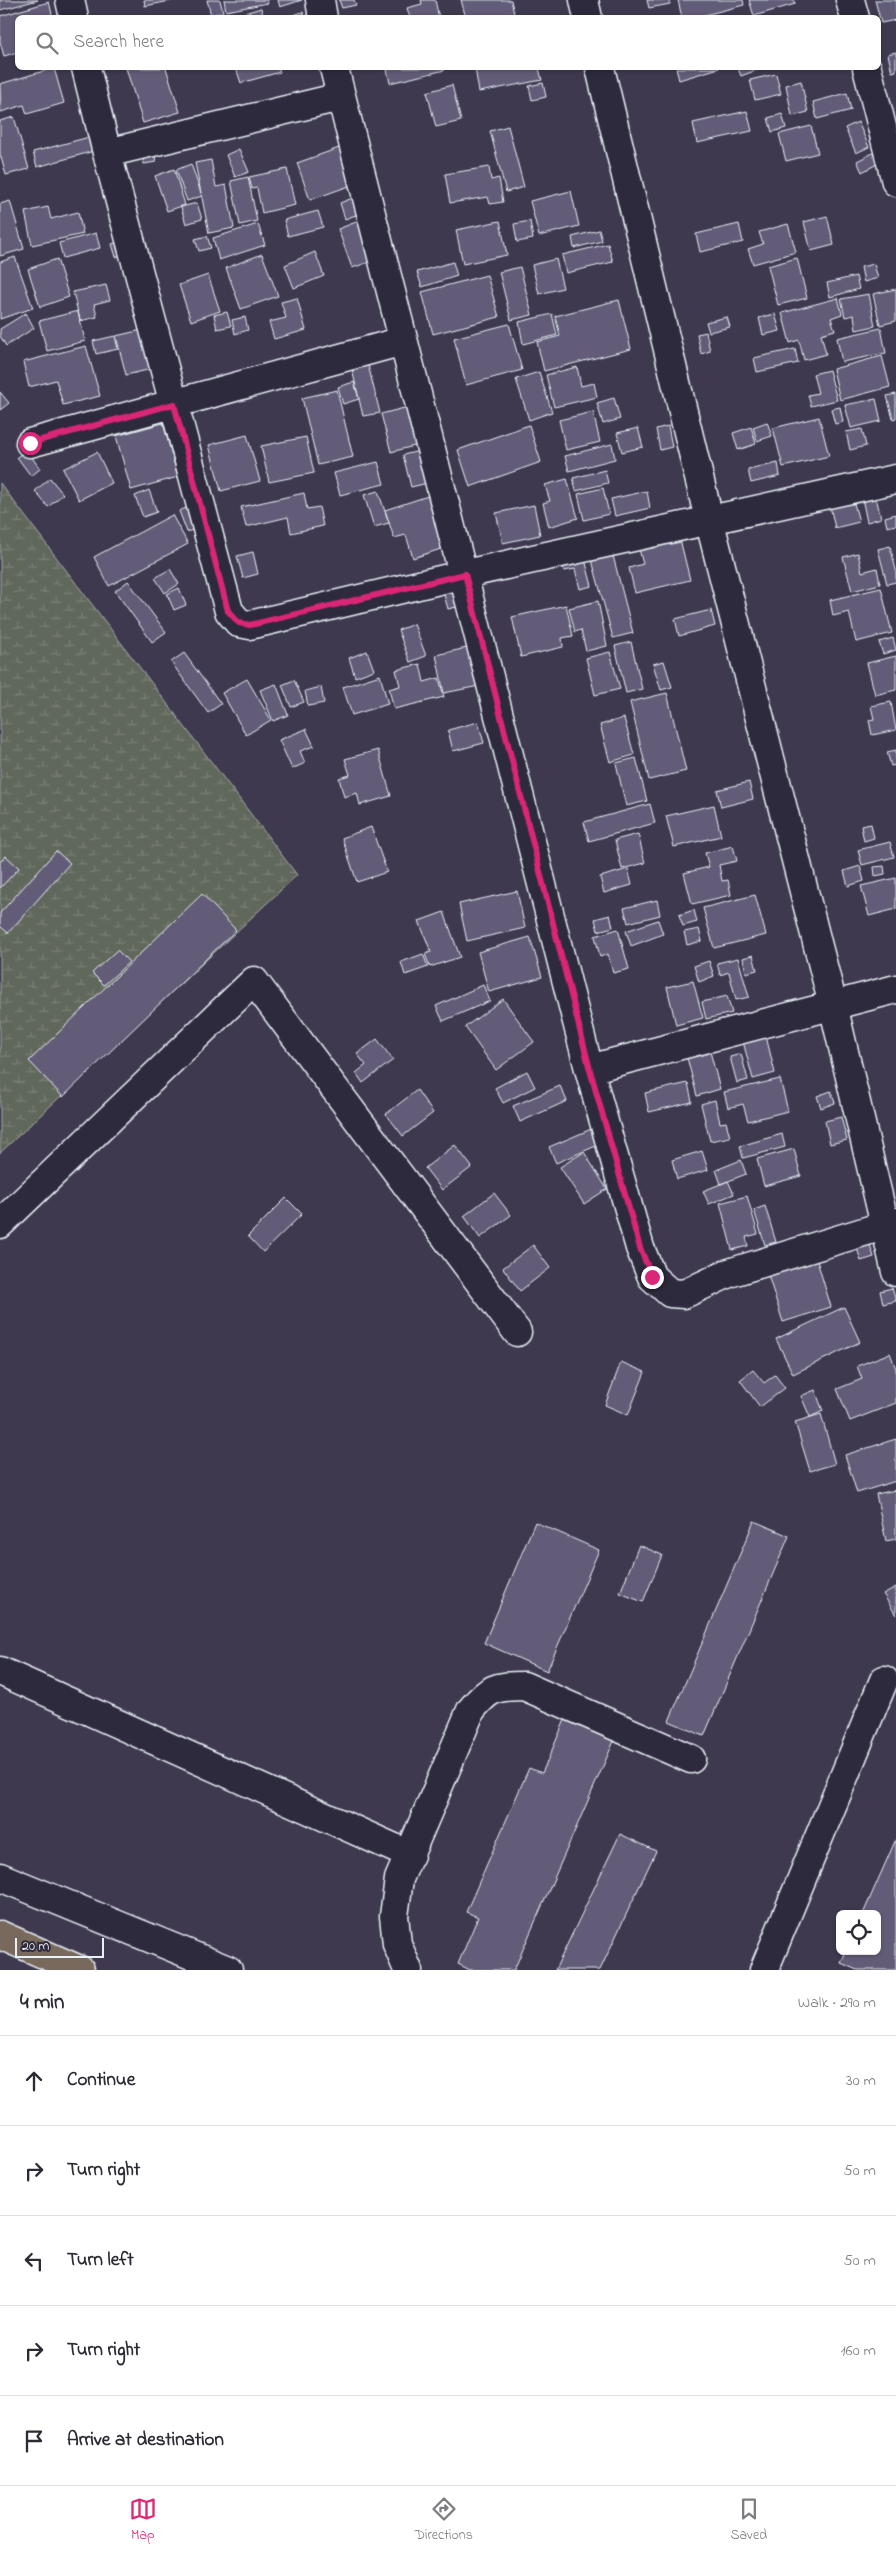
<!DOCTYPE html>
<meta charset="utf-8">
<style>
body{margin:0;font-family:"Indie Flower",sans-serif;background:#f7f7f7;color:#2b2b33}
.controls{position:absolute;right:15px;bottom:15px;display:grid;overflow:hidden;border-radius:8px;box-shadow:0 1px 4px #0004}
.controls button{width:45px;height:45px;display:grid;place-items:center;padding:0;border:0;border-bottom:1px solid #e1e1e2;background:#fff;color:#2b2b33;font:25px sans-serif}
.scale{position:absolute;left:15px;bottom:12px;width:89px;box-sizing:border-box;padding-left:5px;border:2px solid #e8f1f8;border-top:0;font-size:14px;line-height:18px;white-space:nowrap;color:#e8f1f8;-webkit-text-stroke:4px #2f2a3d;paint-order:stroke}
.stop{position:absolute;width:15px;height:15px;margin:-11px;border:4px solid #db2777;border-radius:50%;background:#fff}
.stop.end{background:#db2777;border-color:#fff;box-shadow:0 1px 5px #0008}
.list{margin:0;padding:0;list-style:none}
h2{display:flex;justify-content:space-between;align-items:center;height:65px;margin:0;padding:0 20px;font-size:21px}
h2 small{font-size:16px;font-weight:400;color:#7c7c81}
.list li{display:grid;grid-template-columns:32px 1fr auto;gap:15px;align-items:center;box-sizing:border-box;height:90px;padding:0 20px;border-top:1px solid #e1e1e2}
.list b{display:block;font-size:19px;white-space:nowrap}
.list em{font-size:16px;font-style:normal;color:#7c7c81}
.icon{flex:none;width:28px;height:28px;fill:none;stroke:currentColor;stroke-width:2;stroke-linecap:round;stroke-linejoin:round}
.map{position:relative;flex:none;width:896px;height:1970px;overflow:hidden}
.search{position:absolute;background:#fff;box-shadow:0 1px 4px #0004;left:15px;right:15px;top:15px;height:55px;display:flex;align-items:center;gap:12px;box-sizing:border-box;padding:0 18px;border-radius:8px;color:#7c7c81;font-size:19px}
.sheet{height:515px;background:#fff}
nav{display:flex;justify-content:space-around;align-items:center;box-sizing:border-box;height:70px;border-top:1px solid #e1e1e2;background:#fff;font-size:14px;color:#7c7c81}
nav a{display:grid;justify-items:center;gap:2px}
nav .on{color:#db2777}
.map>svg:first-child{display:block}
</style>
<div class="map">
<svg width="896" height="1970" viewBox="0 0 896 1970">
<defs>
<pattern id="wetland-marsh" width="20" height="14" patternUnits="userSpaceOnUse" patternTransform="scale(1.25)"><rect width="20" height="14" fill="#61685b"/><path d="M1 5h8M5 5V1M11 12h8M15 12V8" fill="none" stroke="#787e73"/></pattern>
</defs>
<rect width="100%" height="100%" fill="#3f394f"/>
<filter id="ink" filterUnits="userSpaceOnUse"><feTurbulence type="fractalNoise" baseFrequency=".02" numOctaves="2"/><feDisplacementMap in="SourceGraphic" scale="10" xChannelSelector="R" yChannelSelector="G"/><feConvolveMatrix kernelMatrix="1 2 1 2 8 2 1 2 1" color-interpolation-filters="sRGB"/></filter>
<g filter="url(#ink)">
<path fill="url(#wetland-marsh)" stroke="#a4acaa" d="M0 483 297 875 0 1153Z"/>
<path fill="#635b78" stroke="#e8f1f8" d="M0 0H38L0 10Z
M144 0H175L145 6Z
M207 0H220L223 12 211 15Z
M224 0H267L268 3 226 11Z
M278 0H302L280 7Z
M339 0H354L356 5 342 8Z
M421 0H435L439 18H410L407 8 422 4Z
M461 0H511L515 18H466Z
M647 0H669L670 4 649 8Z
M678 0H743L744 5 693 18H682Z
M749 0H794L795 4 754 16Z
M875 0H896V20L881 23Z
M49 2 53 18H18V52L4 56 0 42V16Z
M261 8 264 18H228Z
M303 12 305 18H283Z
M896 52V71L892 72 888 54Z
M54 68 64 103 27 114 24 105 1 112 0 84Z
M126 68H166L180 112 143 123Z
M236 68H278L280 72 241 83Z
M396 68H444L445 70 390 83 387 70Z
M475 68H539L542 80 479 92Z
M676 68H719L679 80Z
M738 68H756L757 70 741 76Z
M776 74 781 94 755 100 750 80Z
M801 81 808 112 792 116 786 85Z
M543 83 546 97 532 100 529 86Z
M452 85 461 121 436 127 427 92Z
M847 93 851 110 817 119 813 102Z
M747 111 752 131 697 143 693 123Z
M782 114 786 128 772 132 768 118Z
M14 117 29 169 6 175 0 154V121Z
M858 122 869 147 856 153 845 128Z
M508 126 524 187 506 192 490 131Z
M811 126 818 153 786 161 779 134Z
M97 135 101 149 37 167 33 152Z
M339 148 352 185 310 200 297 163Z
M239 149 249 172 235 177 226 155Z
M154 151 156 162 144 164 142 153Z
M875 152 881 162 862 172 857 161Z
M211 160 216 187 226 185 234 228 209 233 195 163Z
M191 164 202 196 187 201 176 170Z
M489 167 491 180 499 178 503 202 490 204 488 197 450 203 445 174Z
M174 169 185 205 167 211 155 176Z
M287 169 295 205 262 213 257 188 252 189 249 177Z
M248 177 257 221 240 225 231 181Z
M571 191 579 226 539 236 530 201Z
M355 197 361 213 345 219 340 203Z
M10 201 24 249 0 256V204Z
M197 203 202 219 186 224 181 207Z
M48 207 51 219 78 212 83 234 32 245 25 212Z
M318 211 323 227 288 236 284 220Z
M827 216 834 245 811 251 804 222Z
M364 219 378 259 352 268 338 229Z
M500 221 507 255 463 264 456 230Z
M530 221 533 239 517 242 514 224Z
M258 224 265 245 219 260 213 238Z
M739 224 743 242 700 252 696 234Z
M788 224 796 252 753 264 748 249 763 244 759 232Z
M599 230 602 241 574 248 572 237Z
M96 233 100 248 63 258 59 243Z
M207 236 211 248 199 251 195 239Z
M126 240 130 251 116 257 112 244Z
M608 244 613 262 566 273 562 255Z
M315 252 324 276 294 288 285 265Z
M262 254 278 296 241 309 226 268Z
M15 257 33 308 0 319V262Z
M797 258 807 298 778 305 768 266Z
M57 259 69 297 40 307 28 269Z
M556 259 563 288 539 294 532 265Z
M453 262 457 276 422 287 417 272Z
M874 264 878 278 864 282 861 267Z
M520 267 532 315 511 320 499 272Z
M208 275 220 311 191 321 179 285Z
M487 275 499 317 433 334 422 292Z
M856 276 859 289 830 297 827 283Z
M106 285 110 300 94 304 97 317 80 321 73 292Z
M896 289V321L880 325 873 294Z
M869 294 875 326 856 330 854 315 845 317 841 299Z
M297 298 306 330 274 339 269 322 286 318 281 302Z
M838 298 842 314 831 318 835 330 821 334 826 354 804 360 799 340 790 343 782 313Z
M619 300 631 349 544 371 537 342 560 336 555 316Z
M78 311 85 341 47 351 39 321Z
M227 312 231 326 217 329 214 315Z
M26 313 34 328 6 346 0 336V329Z
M552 314 557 335 523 344 519 322Z
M775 314 780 331 763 335 759 318Z
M245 317 248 330 235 334 232 320Z
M727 317 730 327 709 332 706 322Z
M509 324 522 370 466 385 454 338Z
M881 328 886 353 842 362 837 338Z
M146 329 156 368 126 375 116 336Z
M706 332 710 351 701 354 697 334Z
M115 336 118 349 96 354 93 341Z
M86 346 100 396 63 405 56 380 29 387 23 362Z
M795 349 798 363 757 372 754 358Z
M882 356 890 387 840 400 833 369Z
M367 361 380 413 363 416 351 365Z
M577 367 581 386 594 383 597 397 554 407 546 375Z
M829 370 837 400 811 406 808 395 818 393 813 374Z
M539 372 552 412 529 420 516 379Z
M354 382 359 399 343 404 338 387Z
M337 390 353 457 318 465 302 398Z
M0 392 9 403 0 410Z
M896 394V418L893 419 887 396Z
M614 398 620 419 603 424 597 403Z
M876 399 881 421 851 428 845 405Z
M412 406 422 444 391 452 381 414Z
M840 407 843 422 835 424 831 409Z
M593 412 600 442 566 450 559 420Z
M819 417 829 456 783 467 773 428Z
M767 422 772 436 757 441 753 427Z
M163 423 178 477 131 490 116 436Z
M529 425 541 462 470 487 458 450Z
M668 426 672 447 660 450 656 429Z
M751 427 756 444 738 450 733 433Z
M638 428 643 447 622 452 617 433Z
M862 429 866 446 850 450 846 432Z
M247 435 260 481 221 491 209 445Z
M306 437 314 473 269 482 261 446Z
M612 444 615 459 569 471 565 456Z
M428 449 436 481 411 487 403 455Z
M27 450 40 469 31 476 17 457Z
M97 452 112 483 79 500 63 469Z
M378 462 384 484 340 495 334 473Z
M778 463 780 476 751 483 748 470Z
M605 470 608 483 576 491 573 478Z
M50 478 63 494 48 507 35 491Z
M567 479 578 518 549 527 543 503 550 501 545 485Z
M873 485 881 518 867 522 860 488Z
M603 488 609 514 584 520 578 494Z
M149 490 157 512 143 517 135 496Z
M378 491 389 523 374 527 364 495Z
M647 491 650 508 615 516 611 499Z
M851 492 859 522 835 528 828 497Z
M304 493 307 509 319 507 323 526 291 533 288 517 246 527 241 507Z
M428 496 444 548 413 558 406 535 394 538 385 510Z
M194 505 201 527 187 532 179 511Z
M534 505 540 535 503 543 496 513Z
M896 514V525L887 527 885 517Z
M172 515 188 544 109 586 94 557Z
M680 539 690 580 635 593 629 568 643 564 639 549Z
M610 544 633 633 613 638 589 549Z
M890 546 896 570V582L887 584 878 549Z
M253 552 258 574 243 578 237 556Z
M583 552 592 586 580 589 575 569 564 571 561 557Z
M858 553 862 572 877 568 880 584 852 591 843 557Z
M170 569 179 584 165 593 155 578Z
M458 580 465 605 448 609 441 584Z
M128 581 166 632 152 642 115 591Z
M179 588 186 605 174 610 167 594Z
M881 588 892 633 856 642 849 612 833 616 830 600Z
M598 601 607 646 586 651 581 630 575 632 569 608Z
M566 605 573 636 562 638 563 647 521 657 512 617Z
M711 610 715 626 679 636 675 619Z
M414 624 426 656 410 662 398 630Z
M893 638 896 650 883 654 879 642Z
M631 642 642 689 626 693 615 646Z
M471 647 479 686 444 693 436 655Z
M367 651 374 670 355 677 349 658Z
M610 652 620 689 595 695 586 658Z
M184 653 221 704 208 713 171 662Z
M896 656V690L875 695 867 663Z
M664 661 672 687 661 690 653 664Z
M420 664 424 682 439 678 444 697 394 709 389 689 400 686 396 670Z
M380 675 388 704 352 715 343 687Z
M247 679 271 720 246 735 222 693Z
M294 680 304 702 291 707 282 685Z
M276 684 288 715 273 721 260 690Z
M321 687 324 703 308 706 305 691Z
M667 693 686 771 649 780 630 702Z
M891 702 896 730 872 735 869 720 874 719 871 706Z
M624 718 634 755 610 762 600 725Z
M478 722 484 743 453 751 448 730Z
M306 729 314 746 300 751 305 763 292 769 279 740Z
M378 750 391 796 360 805 357 793 344 797 339 778 350 775 345 759Z
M896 750V765L891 766 887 752Z
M636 758 647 801 626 806 616 763Z
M749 782 753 799 721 807 717 790Z
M650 804 655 823 589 841 584 822Z
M714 805 721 836 674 847 666 816Z
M871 824 874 838 864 841 861 826Z
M371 827 387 872 357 882 342 838Z
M638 834 645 863 622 869 615 840Z
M890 842 894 857 862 865 858 850Z
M733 846 737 861 719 865 722 881 728 880 731 895 692 904 684 873 709 867 705 853Z
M56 851 70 863 8 933 0 926V913Z
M6 856 19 868 0 888V862Z
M860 866 864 881 848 886 844 871Z
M884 866 885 874 875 876 874 867Z
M628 869 632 885 604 893 600 877Z
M896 878V909L869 916 861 886Z
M517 891 525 928 467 941 459 904Z
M202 894 236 930 63 1097 29 1061Z
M755 895 766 935 714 948 703 908Z
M657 900 660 915 628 923 624 908Z
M694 910 697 922 683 926 679 915Z
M444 912 460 957 430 967 425 954 431 952 419 921Z
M610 915 613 927 598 931 595 919Z
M658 920 663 934 631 946 626 931Z
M618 929 629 969 613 973 608 954 600 957 595 936Z
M699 929 702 941 687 945 684 932Z
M530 937 542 977 489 992 478 952Z
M117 950 129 962 104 985 92 973Z
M423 954 428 967 405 975 401 962Z
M753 955 757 970 746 973 743 958Z
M738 958 749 997 736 1000 729 972 720 975 717 963Z
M709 961 714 976 699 982 694 966Z
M693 981 703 1018 676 1025 667 987Z
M483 985 490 1001 443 1021 436 1006Z
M727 996 732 1013 706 1019 702 1002Z
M503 999 534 1042 496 1070 465 1027Z
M764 1028 775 1073 753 1079 741 1034Z
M377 1039 393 1060 363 1083 356 1073 366 1065 357 1054Z
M708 1044 720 1089 697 1096 685 1050Z
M741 1054 748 1080 737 1083 730 1057Z
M527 1071 535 1087 503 1103 495 1088Z
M780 1079 788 1111 748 1121 743 1104 728 1108 724 1092Z
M688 1083 692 1102 649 1112 645 1093Z
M560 1086 567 1101 520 1122 513 1106Z
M417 1090 433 1113 403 1136 386 1114Z
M831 1091 835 1103 821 1108 817 1096Z
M715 1100 720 1123 726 1122 730 1137 710 1141 701 1104Z
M841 1117 847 1140 830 1144 825 1121Z
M596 1127 603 1143 556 1163 549 1147Z
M782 1134 785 1147 743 1158 740 1146Z
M455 1145 472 1167 442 1190 425 1168Z
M794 1149 801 1176 764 1186 757 1159Z
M702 1151 708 1170 677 1179 672 1160Z
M584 1152 607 1189 584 1204 560 1167Z
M741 1160 746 1174 721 1184 716 1170Z
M728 1181 734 1194 709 1204 703 1191Z
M494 1193 511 1215 480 1238 464 1216Z
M747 1196 758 1234 746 1237 748 1246 732 1250 720 1203Z
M286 1198 302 1214 263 1252 248 1236Z
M765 1206 776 1242 765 1245 754 1210Z
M533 1245 550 1268 520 1291 503 1268Z
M870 1245 874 1257 861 1261 857 1248Z
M815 1254 831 1307 783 1322 766 1269Z
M892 1288 896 1301 883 1304 880 1291Z
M844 1307 860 1342 793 1374 776 1339Z
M890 1353 896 1369V1403L850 1421 837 1389 862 1379 857 1366Z
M621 1362 645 1372 628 1415 605 1405Z
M753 1370 764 1383 775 1375 785 1388 760 1407 740 1380Z
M815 1390 823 1411 810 1417 801 1396Z
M821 1414 835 1464 810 1471 795 1422Z
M896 1439V1481L857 1493 845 1455Z
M896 1490V1539L886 1541 876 1494Z
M754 1521 789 1536 704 1736 669 1721Z
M535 1522 599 1550 547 1671 484 1643Z
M639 1545 662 1555 643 1602 620 1593Z
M896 1587V1615L883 1594Z
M565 1720 614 1741 514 1970H470L458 1964 478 1917 466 1912 529 1768 542 1773Z
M620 1834 656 1851 600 1970H555Z
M896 1839V1970H857L841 1963 846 1951H877V1914H863Z"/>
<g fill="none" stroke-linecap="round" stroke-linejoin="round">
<defs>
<path id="minor" d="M70 0 74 18
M320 0 323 18
M584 0 588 18
M850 0 855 18
M86 68 107 153 229 611 239 623 250 625 465 574 896 479
M334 68 589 1069 640 1248 652 1277 670 1293 684 1294 729 1273 896 1222
M600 68 709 519 833 1005 896 1272
M867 68 896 182
M107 153 340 97
M30 443 403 341
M589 1069 896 989
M0 1224 254 981 517 1332
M0 1671 410 1855
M0 1877 228 1970
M408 1970 397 1944 394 1916 399 1879 471 1710C489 1688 495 1686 524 1686L691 1759
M764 1970 884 1680"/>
<path id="major" d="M0 1935 80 1970"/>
</defs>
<use href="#minor" stroke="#e8f1f8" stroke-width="31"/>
<use href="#major" stroke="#e8f1f8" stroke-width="31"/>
<use href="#minor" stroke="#2f2a3d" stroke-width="28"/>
<use href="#major" stroke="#78695c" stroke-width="28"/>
</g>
</g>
<g fill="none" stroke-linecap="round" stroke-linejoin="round" filter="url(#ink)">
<path stroke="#db2777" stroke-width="6" d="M30 443 174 404 228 611 239 623 250 625 465 574 590 1070 640 1248 652 1277"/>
</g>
</svg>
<div class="controls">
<button><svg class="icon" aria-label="locate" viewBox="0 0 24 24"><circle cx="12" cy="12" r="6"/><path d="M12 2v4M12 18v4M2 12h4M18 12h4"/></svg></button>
</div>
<div class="scale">20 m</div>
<div class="stop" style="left:30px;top:443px"></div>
<div class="stop end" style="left:652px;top:1277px"></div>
<div class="search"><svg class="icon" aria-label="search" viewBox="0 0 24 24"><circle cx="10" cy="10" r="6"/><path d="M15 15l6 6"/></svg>Search here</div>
</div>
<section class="sheet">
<h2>4 min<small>Walk · 290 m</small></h2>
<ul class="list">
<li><svg class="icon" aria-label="ahead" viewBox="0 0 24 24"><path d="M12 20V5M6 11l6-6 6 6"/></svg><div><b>Continue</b></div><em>30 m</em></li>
<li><svg class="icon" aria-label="right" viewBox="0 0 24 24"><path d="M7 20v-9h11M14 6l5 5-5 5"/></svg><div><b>Turn right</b></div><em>50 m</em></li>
<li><svg class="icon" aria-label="left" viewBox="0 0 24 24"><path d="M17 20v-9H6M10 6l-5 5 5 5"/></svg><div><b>Turn left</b></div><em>50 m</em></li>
<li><svg class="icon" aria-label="right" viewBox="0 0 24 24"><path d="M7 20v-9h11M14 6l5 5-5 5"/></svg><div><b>Turn right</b></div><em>160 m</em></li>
<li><svg class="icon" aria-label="arrive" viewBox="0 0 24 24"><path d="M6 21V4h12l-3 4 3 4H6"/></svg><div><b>Arrive at destination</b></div></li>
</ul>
</section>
<nav>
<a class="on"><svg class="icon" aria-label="map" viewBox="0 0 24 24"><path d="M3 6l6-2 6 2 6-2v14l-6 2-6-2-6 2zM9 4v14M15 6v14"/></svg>Map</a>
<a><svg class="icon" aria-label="directions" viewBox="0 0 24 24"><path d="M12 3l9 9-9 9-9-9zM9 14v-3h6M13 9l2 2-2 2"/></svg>Directions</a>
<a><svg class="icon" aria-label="saved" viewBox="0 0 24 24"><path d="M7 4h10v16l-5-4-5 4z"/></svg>Saved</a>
</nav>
